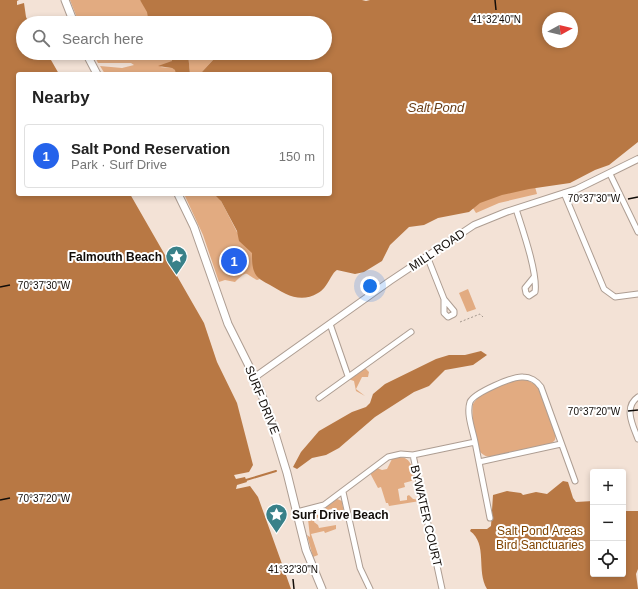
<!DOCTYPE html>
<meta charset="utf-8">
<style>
body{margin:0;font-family:Helvetica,sans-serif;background:#f2f2f2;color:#222}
.controls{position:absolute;right:12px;bottom:12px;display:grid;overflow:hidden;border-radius:4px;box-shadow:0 2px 6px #0003}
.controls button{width:36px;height:36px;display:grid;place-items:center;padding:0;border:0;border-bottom:1px solid #e0e0e0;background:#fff;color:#222;font:20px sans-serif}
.compass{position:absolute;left:542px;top:12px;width:36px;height:36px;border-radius:50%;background:#fff;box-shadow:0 2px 6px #0003;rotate:82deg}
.you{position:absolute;left:370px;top:286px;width:14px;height:14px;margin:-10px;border:3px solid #fff;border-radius:50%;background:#1a73e8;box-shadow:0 0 0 6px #1a73e833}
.badge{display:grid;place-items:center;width:26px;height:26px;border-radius:50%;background:#2563eb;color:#fff;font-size:13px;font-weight:700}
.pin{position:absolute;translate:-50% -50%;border:2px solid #fff;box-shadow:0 1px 4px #0006}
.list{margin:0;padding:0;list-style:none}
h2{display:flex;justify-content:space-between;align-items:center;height:52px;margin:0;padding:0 16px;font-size:17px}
h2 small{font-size:13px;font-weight:400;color:#767676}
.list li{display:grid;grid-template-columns:26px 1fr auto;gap:12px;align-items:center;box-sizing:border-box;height:64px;margin:0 8px 8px;padding:0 8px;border:1px solid #e0e0e0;border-radius:4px}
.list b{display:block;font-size:15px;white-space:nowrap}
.list p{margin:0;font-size:13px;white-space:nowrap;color:#767676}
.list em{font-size:13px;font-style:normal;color:#767676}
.icon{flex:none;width:22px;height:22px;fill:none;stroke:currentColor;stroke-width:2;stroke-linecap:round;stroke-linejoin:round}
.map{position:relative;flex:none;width:638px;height:589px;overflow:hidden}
.search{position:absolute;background:#fff;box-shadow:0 2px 6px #0003;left:16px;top:16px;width:316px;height:44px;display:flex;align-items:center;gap:10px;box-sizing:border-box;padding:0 14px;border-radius:22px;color:#767676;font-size:15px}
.panel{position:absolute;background:#fff;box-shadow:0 2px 6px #0003;left:16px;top:72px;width:316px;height:124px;border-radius:4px}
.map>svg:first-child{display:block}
</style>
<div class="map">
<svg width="638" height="589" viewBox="0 0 638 589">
<rect width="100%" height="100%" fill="#f3e2d6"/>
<path fill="#e2ab81" d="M70 0H140L148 9 151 23H79Z
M93 53H213V60L200 74H190L188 54 160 67 172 68 184 74H105L100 66 122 68 134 65 131 63H98Z
M534 183 537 194 499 203 476 213 471 205Z
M184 194H214L220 199 237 232 255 253 256 274 260 279 257 280C244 274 249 269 235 282L225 280 219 282 203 235Z
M468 289 476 309 467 312 459 293Z
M365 368 369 372 368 377H362L356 389 365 396 356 391 354 381 348 379Z
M525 379 538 386 556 434 555 440 551 444 491 457C487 457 483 455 480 452 475 443 471 413 473 404 482 390 509 380 525 379Z
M399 457C412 457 413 470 415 480L404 483 405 487 398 489 400 501 407 500V496L409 495 413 499 420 500V501L389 506 388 503H386L381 487 378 488 370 473 377 468 382 470 387 469 392 459Z
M337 499 342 501 344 514 341 516 336 513 335 508 327 510V516L325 508Z
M314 510H315L319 517 315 519 314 522 318 525 319 528 336 525V529L325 533 324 531 311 534 318 555 313 557 307 535 310 537 308 519 314 514Z"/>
<path fill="#b87844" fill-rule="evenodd" d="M0 0H19L17 1V5L24 3 26 17 29 23H23V53H47L59 74H18V194H130L204 323 217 362 237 403 253 465 249 472 234 475 236 479 245 477 247 482 237 485 236 489 250 486 258 497 291 589H0Z
M140 0H362L366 1 370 0H638V142L609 165 595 170 570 183 529 189 502 195 480 203 469 212 438 218 424 225 409 227 390 245 382 261 364 272 355 274 337 270C331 273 328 288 318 293 300 304 285 294 270 285 264 282 256 278 254 271 252 266 252 258 252 253L239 241 237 231 221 201 214 194H330V74H200L213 60V53H325V23H149L147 12ZM548 18H572V42H548Z
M172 53H188L190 74H176L175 70 172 68 158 66 172 61Z
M481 351 487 355 473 365 445 370 429 386 414 392 375 417 339 448 326 455 312 458 297 469 293 467 301 452 319 431 352 412 366 407 370 403 373 394 385 384 436 359 449 355H465Z
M563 481 568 482 573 498 576 502 593 501V574H623V511H638V569L636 574 638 589H487C476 571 488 544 470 531L471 529H487L491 526 493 495 507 491 521 493 523 495 536 492 547 494Z"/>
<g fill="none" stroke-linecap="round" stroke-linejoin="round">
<path stroke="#b87844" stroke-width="2" d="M246 480 276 471"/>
<defs>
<path id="minor" d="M610 174 638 232
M564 193 604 289 615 297 638 294
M516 209C522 228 538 273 535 292L529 296 526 293 525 288 534 277
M427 256 444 299V313L448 317 454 314V311L444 299
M330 324 348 376
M638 397C623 407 633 426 638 439
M319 398 411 332
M475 442 490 518
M413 455 475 442C473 431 466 414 470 402 474 393 513 376 523 377 530 377 537 381 541 387L575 481
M479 462 561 444
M343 492 360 568 370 589
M297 512 324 505 388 457 401 454 413 455 442 589"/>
<path id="tertiary" d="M255 377 390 281 474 225 506 212 577 189 638 159"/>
<path id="secondary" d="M65 0 74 23
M86 53 97 74
M178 194 194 227 228 324 256 380 268 411 287 473 306 550 322 589"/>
</defs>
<use href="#minor" stroke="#ad9d92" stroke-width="7"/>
<use href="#tertiary" stroke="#ad9d92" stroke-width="8"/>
<use href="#secondary" stroke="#ad9d92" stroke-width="9"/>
<path stroke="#a3978d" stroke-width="1" stroke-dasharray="2 2" stroke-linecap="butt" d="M460 322 480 314 483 317"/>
<use href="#minor" stroke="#fff" stroke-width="5"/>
<use href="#tertiary" stroke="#fff" stroke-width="6"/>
<use href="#secondary" stroke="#fff" stroke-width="7"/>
</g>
<path fill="none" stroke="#120d09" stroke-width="1.5" d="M495 0 496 10M628 199 638 197M0 287 10 285M628 411 638 410M0 500 10 498M293 579 294 589"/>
<defs>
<symbol id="sight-pin" viewBox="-11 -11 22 30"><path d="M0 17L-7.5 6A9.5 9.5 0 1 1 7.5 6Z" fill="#398189" stroke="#fff"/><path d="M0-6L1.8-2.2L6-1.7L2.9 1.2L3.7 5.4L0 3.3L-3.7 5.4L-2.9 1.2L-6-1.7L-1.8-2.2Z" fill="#fff"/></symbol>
</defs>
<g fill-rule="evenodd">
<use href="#sight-pin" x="164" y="244" width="25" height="34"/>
<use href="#sight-pin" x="264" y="502" width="25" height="34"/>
</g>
<g text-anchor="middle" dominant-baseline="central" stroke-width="4" stroke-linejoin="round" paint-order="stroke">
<g font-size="12" fill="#120d09" stroke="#fff">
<text transform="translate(437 250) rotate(-34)">MILL ROAD</text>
<text transform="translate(262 400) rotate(68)">SURF DRIVE</text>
<text transform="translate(426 516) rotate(77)">BYWATER COURT</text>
</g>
<g font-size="12" font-weight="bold" fill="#120d09" stroke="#fff" text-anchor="end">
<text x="162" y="257">Falmouth Beach</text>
<text x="292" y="515" text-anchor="start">Surf Drive Beach</text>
</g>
<g font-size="12" fill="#814401" stroke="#fff">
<text x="540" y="531">Salt Pond Areas<tspan x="540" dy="14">Bird Sanctuaries</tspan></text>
</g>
<g font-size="13" font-style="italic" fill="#6b3f18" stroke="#fff">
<text x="436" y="107">Salt Pond</text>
</g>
</g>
<g font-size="10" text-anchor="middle" fill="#120d09" stroke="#fff" stroke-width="4" stroke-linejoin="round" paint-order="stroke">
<text x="496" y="23">41°32'40"N</text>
<text x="594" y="202">70°37'30"W</text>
<text x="44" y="289">70°37'30"W</text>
<text x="594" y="415">70°37'20"W</text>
<text x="44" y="502">70°37'20"W</text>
<text x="293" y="573">41°32'30"N</text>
</g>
</svg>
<div class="controls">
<button>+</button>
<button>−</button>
<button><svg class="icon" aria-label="locate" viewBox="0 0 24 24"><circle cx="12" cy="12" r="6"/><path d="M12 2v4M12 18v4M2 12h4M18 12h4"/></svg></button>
</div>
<svg class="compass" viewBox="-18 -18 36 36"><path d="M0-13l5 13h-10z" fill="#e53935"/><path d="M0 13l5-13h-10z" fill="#767676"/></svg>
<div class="you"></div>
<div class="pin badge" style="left:234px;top:261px">1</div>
<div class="search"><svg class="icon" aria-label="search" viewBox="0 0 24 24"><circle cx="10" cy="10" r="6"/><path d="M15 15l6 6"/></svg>Search here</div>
<section class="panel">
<h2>Nearby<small></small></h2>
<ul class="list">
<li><span class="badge">1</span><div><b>Salt Pond Reservation</b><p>Park · Surf Drive</p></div><em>150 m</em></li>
</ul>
</section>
</div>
